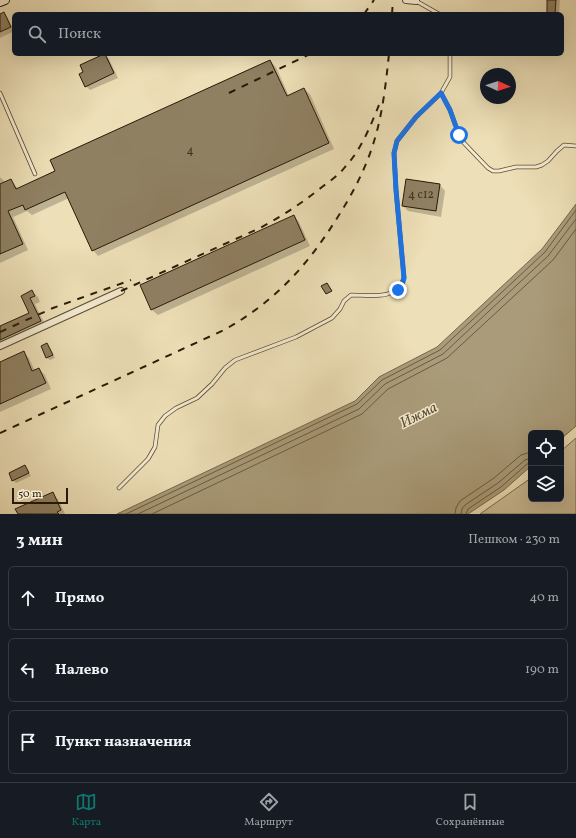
<!DOCTYPE html>
<html lang="ru">
<meta charset="utf-8">
<style>
body{margin:0;font-family:Vollkorn,serif;background:#20242c;color:#f1f3f6}
.controls{position:absolute;right:12px;bottom:12px;display:grid;overflow:hidden;border-radius:6px;box-shadow:0 4px 16px #0002}
.controls button{width:36px;height:36px;display:grid;place-items:center;padding:0;border:0;border-bottom:1px solid #363941;background:#171b24;color:#f1f3f6;font:20px sans-serif}
.compass{position:absolute;left:480px;top:68px;width:36px;height:36px;border-radius:50%;background:#171b24;box-shadow:0 4px 16px #0002;rotate:93deg}
.scale{position:absolute;left:12px;bottom:10px;width:56px;box-sizing:border-box;padding-left:4px;border:2px solid #291a05;border-top:0;font-size:11px;line-height:14px;white-space:nowrap;color:#291a05;-webkit-text-stroke:3px #f3ead0;paint-order:stroke}
.stop{position:absolute;width:12px;height:12px;margin:-9px;border:3px solid #1a73e8;border-radius:50%;background:#fff}
.stop.end{background:#1a73e8;border-color:#fff;box-shadow:0 1px 4px #0008}
.list{margin:0;padding:0;list-style:none}
h2{display:flex;justify-content:space-between;align-items:center;height:52px;margin:0;padding:0 16px;font-size:17px}
h2 small{font-size:13px;font-weight:400;color:#9ea1a6}
.list li{display:grid;grid-template-columns:26px 1fr auto;gap:12px;align-items:center;box-sizing:border-box;height:64px;margin:0 8px 8px;padding:0 8px;border:1px solid #363941;border-radius:6px}
.list b{display:block;font-size:15px;white-space:nowrap}
.list em{font-size:13px;font-style:normal;color:#9ea1a6}
.icon{flex:none;width:22px;height:22px;fill:none;stroke:currentColor;stroke-width:2;stroke-linecap:round;stroke-linejoin:round}
.map{position:relative;flex:none;width:576px;height:514px;overflow:hidden}
.search{position:absolute;background:#171b24;box-shadow:0 4px 16px #0002;left:12px;right:12px;top:12px;height:44px;display:flex;align-items:center;gap:10px;box-sizing:border-box;padding:0 14px;border-radius:6px;color:#9ea1a6;font-size:15px}
.sheet{height:268px;background:#171b24}
nav{display:flex;justify-content:space-around;align-items:center;box-sizing:border-box;height:56px;border-top:1px solid #363941;background:#171b24;font-size:11px;color:#9ea1a6}
nav a{display:grid;justify-items:center;gap:2px}
nav .on{color:#0f766e}
.map>svg:first-child{display:block}
</style>
<div class="map">
<svg width="576" height="514" viewBox="0 0 576 514">
<rect width="100%" height="100%" fill="#eddfb7"/>
<filter id="stains"><feTurbulence type="fractalNoise" baseFrequency=".005" numOctaves="4"/><feColorMatrix values="0 0 0 0 .2 0 0 0 0 .09 0 0 0 0 .02 0 0 0 .5 -.17"/></filter>
<radialGradient id="worn" r=".72"><stop offset=".6" stop-color="#630" stop-opacity="0"/><stop offset="1" stop-color="#630" stop-opacity=".3"/></radialGradient>
<path fill="#ccbe99" stroke="#7a6c4f" d="M576 438V514H480L531 478V499H561V451Z"/>
<path fill="#aa9c7a" stroke="#76684b" d="M576 204V426L561 439V433H531V466L504 490 468 514H117L355 401 379 377 437 347 542 249Z"/>
<path fill="#0003" d="M548 0H560L559 14H548Z
M4 13 8 18 14 31 0 38V15Z
M105 55 109 59 118 78 90 90 86 86Z
M270 61 276 67 289 96 304 89 310 94 334 149 98 256 93 250 69 198 32 215 27 211 13 217 28 250 0 263V177L5 182 11 180 18 189 57 171Z
M440 185 445 191 441 217 408 211 403 206Z
M294 216 299 222 310 246 158 315 152 310 141 286Z
M32 292 38 297 40 302 35 304 46 327 0 348V327L30 314 22 296Z
M47 344 49 346 55 358 50 360 47 358 42 346Z
M23 352 29 358 35 371 39 369 45 375 51 389 0 412V363Z
M25 467 31 476 16 483 13 480Z
M52 493 58 499 65 514H19Z"/>
<g fill="none" stroke-linecap="round" stroke-linejoin="round">
<path stroke="#6a5b40" stroke-width="1" d="M126 514 357 404 382 380 440 350 545 252 576 210
M138 514 359 409 385 384 443 354 548 256 576 219
M152 514 362 414 388 389 447 358 553 260 576 229
M455 514 456 508 460 501 494 478 521 455 531 452
M461 514 462 509 465 505 498 483 525 460 531 458
M466 514 468 509 501 487 527 464 531 463"/>
</g>
<path fill="#8f8062" stroke="#291a05" d="M547 0H556L555 14H547Z
M4 12 11 27 0 32V14Z
M104 54H105L114 73 85 87 79 74 83 72 80 65Z
M270 60 287 96 304 88 329 143 92 251 65 192 25 210 23 205 8 211 23 244 0 254V184L11 179 16 189 55 171 50 160Z
M406 179 440 184 436 211 402 206Z
M294 215 305 240 151 310 140 285Z
M327 283 332 291 326 294 321 286Z
M32 290 35 296 30 298 41 321 0 340V326L29 313 21 296Z
M47 343 53 355 46 358 41 346Z
M24 351 32 371 39 368 46 383 0 404V362Z
M25 465 29 473 12 481 9 473Z
M53 492 61 510 57 512 59 514H18L15 509Z"/>
<g fill="none" stroke-linecap="round" stroke-linejoin="round">
<defs>
<path id="lane" d="M416 1 439 14
M0 93 35 174
M441 93 450 110 459 135 464 143 488 168 493 171H499L516 167H536L542 165 548 161 557 151 564 145 576 146
M119 488 148 459 155 447 158 425 165 416 176 408 197 398 212 384 225 368 235 360 296 337 332 318 340 309 344 301 351 295C370 295 397 301 404 278L396 190 394 153 397 141 416 117 441 93 450 77V54"/>
<path id="street" d="M406 0 416 1
M0 346 121 291"/>
<path id="secondary" d="M0 2 5 0"/>
</defs>
<use href="#lane" stroke="#5a4b32" stroke-width="4.5"/>
<use href="#street" stroke="#5a4b32" stroke-width="8"/>
<use href="#secondary" stroke="#291a05" stroke-width="10"/>
<use href="#lane" stroke="#f3ead0" stroke-width="3"/>
<use href="#street" stroke="#f3ead0" stroke-width="6"/>
<use href="#secondary" stroke="#f3ead0" stroke-width="8"/>
<path stroke="#291a05" stroke-width="2" stroke-dasharray="7 7" stroke-linecap="butt" d="M364 14 374 0
M392 14 393 0
M229 93 310 54
M121 291 260 228C282 216 302 203 322 187 330 181 339 175 345 167 361 150 370 127 379 105
M0 332 53 308 131 280
M0 433 224 330C276 301 308 265 339 215 354 191 367 166 375 138 383 111 386 82 389 54"/>
</g>
<g fill="none" stroke-linecap="round" stroke-linejoin="round">
<path stroke="#1a73e8" stroke-width="5" d="M398 290 402 285 404 278 396 190 394 153 397 141 416 117 441 93 450 110 459 135"/>
</g>
<g text-anchor="middle" dominant-baseline="central" stroke-width="3" stroke-linejoin="round" paint-order="stroke">
<g font-size="12" fill="#42341c">
<text x="190" y="151">4</text>
<text x="421" y="195">4 с12</text>
</g>
<g font-size="15" font-style="italic" fill="#5d4e34" stroke="#f3ead0">
<text transform="translate(419 416) rotate(-27)">Ижма</text>
</g>
</g>
<rect width="100%" height="100%" filter="url(#stains)"/>
<rect width="100%" height="100%" fill="url(#worn)"/>
</svg>
<div class="controls">
<button><svg class="icon" aria-label="locate" viewBox="0 0 24 24"><circle cx="12" cy="12" r="6"/><path d="M12 2v4M12 18v4M2 12h4M18 12h4"/></svg></button>
<button><svg class="icon" aria-label="layers" viewBox="0 0 24 24"><path d="M12 4l9 5-9 5-9-5zM3 14l9 5 9-5"/></svg></button>
</div>
<svg class="compass" viewBox="-18 -18 36 36"><path d="M0-13l5 13h-10z" fill="#e53935"/><path d="M0 13l5-13h-10z" fill="#9ea1a6"/></svg>
<div class="scale">50 m</div>
<div class="stop" style="left:459px;top:135px"></div>
<div class="stop end" style="left:398px;top:290px"></div>
<div class="search"><svg class="icon" aria-label="search" viewBox="0 0 24 24"><circle cx="10" cy="10" r="6"/><path d="M15 15l6 6"/></svg>Поиск</div>
</div>
<section class="sheet">
<h2>3 мин<small>Пешком · 230 m</small></h2>
<ul class="list">
<li><svg class="icon" aria-label="ahead" viewBox="0 0 24 24"><path d="M12 20V5M6 11l6-6 6 6"/></svg><div><b>Прямо</b></div><em>40 m</em></li>
<li><svg class="icon" aria-label="left" viewBox="0 0 24 24"><path d="M17 20v-9H6M10 6l-5 5 5 5"/></svg><div><b>Налево</b></div><em>190 m</em></li>
<li><svg class="icon" aria-label="arrive" viewBox="0 0 24 24"><path d="M6 21V4h12l-3 4 3 4H6"/></svg><div><b>Пункт назначения</b></div></li>
</ul>
</section>
<nav>
<a class="on"><svg class="icon" aria-label="map" viewBox="0 0 24 24"><path d="M3 6l6-2 6 2 6-2v14l-6 2-6-2-6 2zM9 4v14M15 6v14"/></svg>Карта</a>
<a><svg class="icon" aria-label="directions" viewBox="0 0 24 24"><path d="M12 3l9 9-9 9-9-9zM9 14v-3h6M13 9l2 2-2 2"/></svg>Маршрут</a>
<a><svg class="icon" aria-label="saved" viewBox="0 0 24 24"><path d="M7 4h10v16l-5-4-5 4z"/></svg>Сохранённые</a>
</nav>
